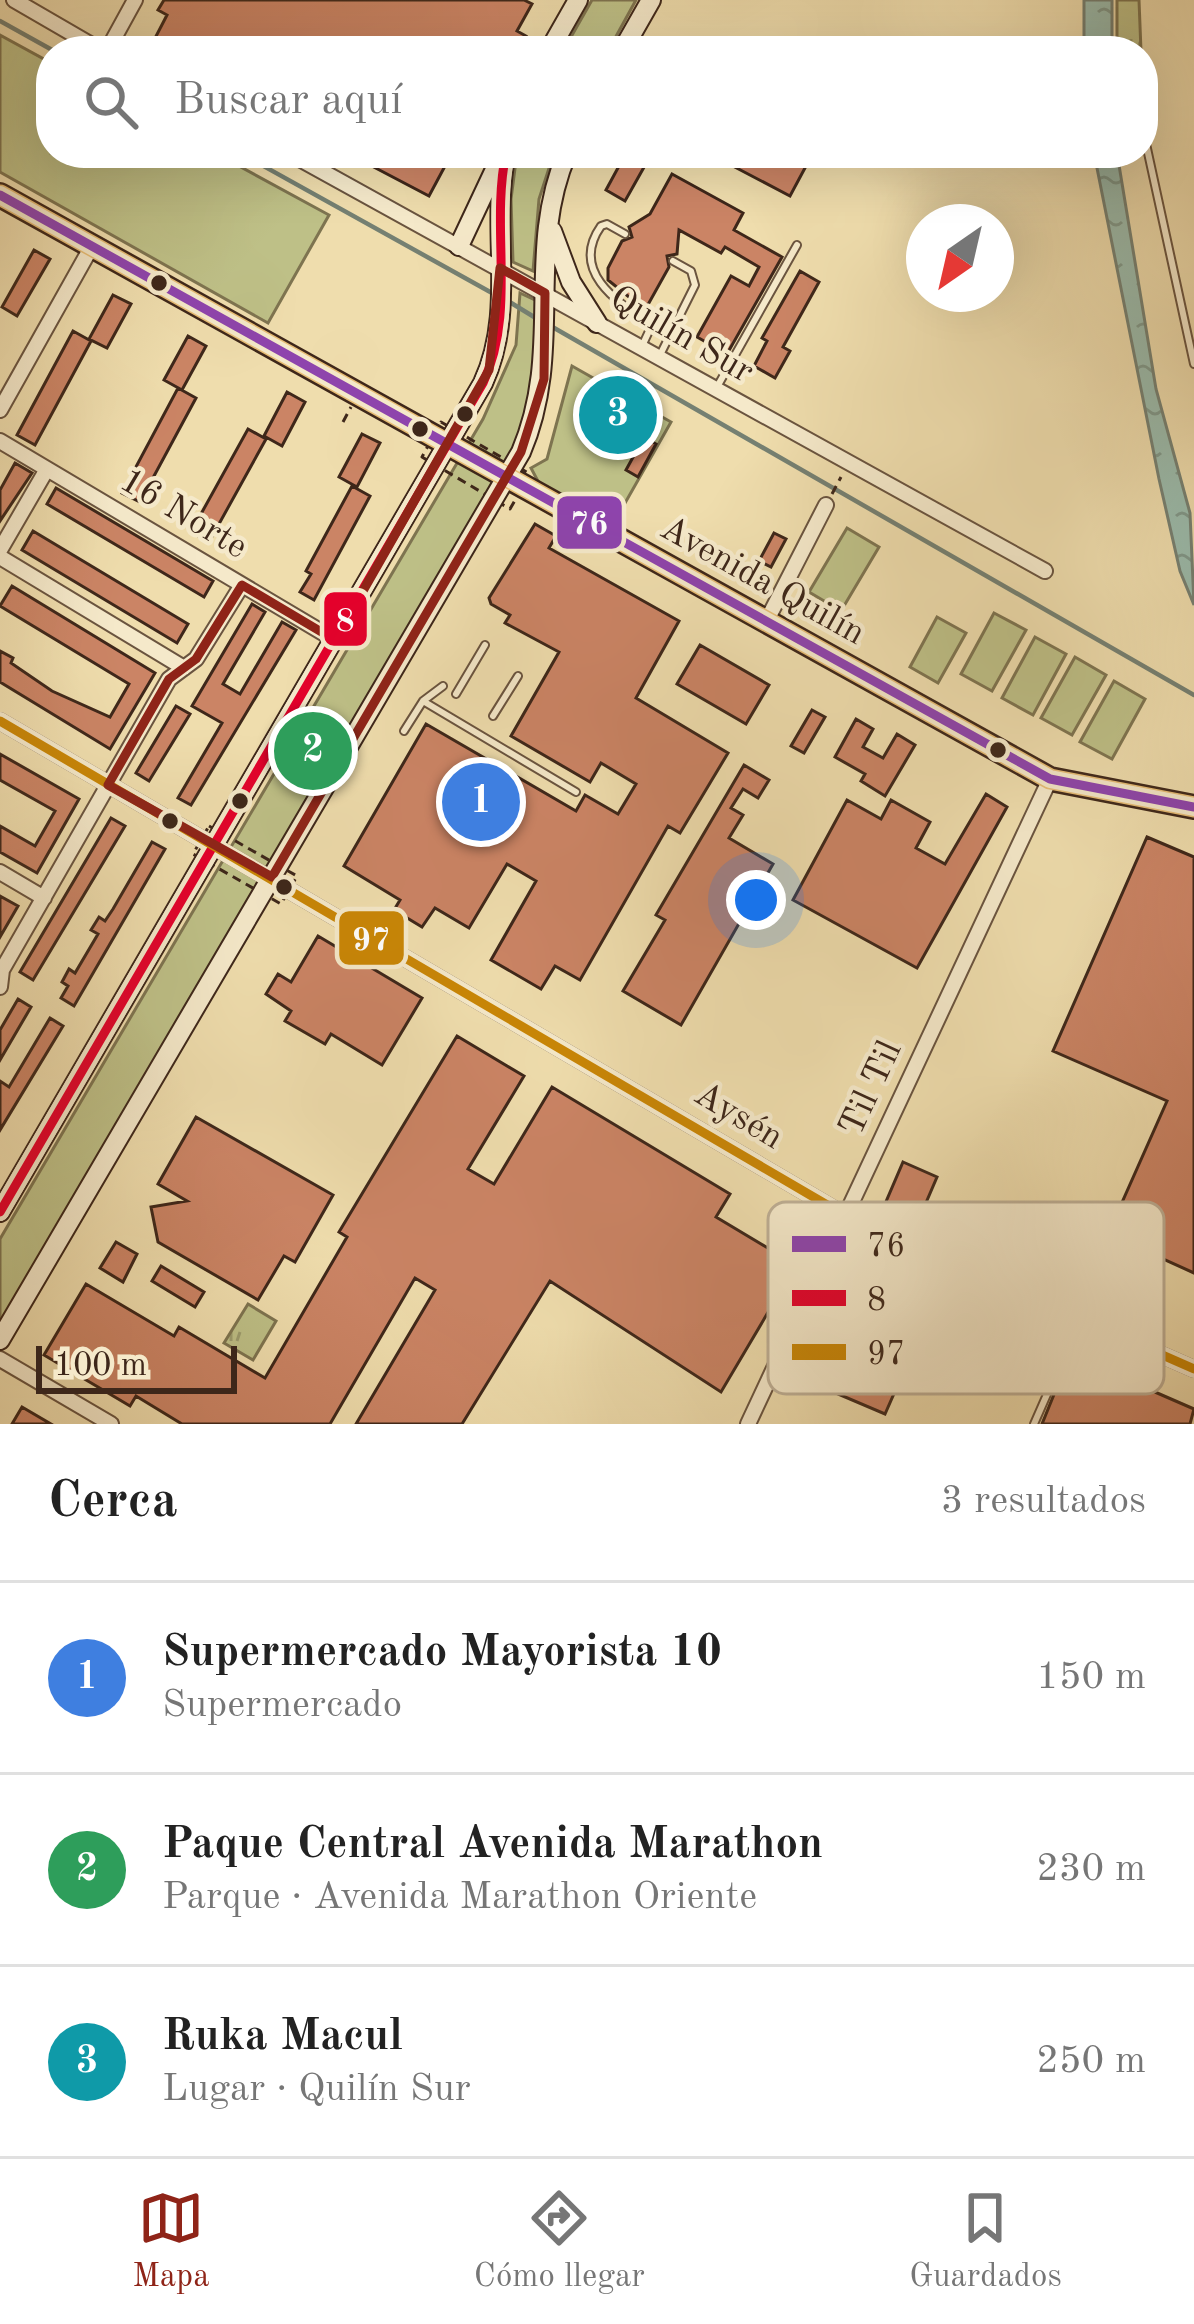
<!DOCTYPE html>
<html lang="es">
<meta charset="utf-8">
<style>
body{margin:0;font-family:"Old Standard TT",serif;background:#f2f2f2;color:#222}
.compass{position:absolute;left:906px;top:204px;width:108px;height:108px;border-radius:50%;background:#fff;box-shadow:0 12px 48px #0002;rotate:214deg}
.scale{position:absolute;left:36px;bottom:30px;width:201px;box-sizing:border-box;padding-left:12px;border:6px solid #3e271a;border-top:0;font-size:33px;line-height:42px;white-space:nowrap;color:#3e271a;-webkit-text-stroke:9px #f5e9ca;paint-order:stroke}
.you{position:absolute;left:756px;top:900px;width:42px;height:42px;margin:-30px;border:9px solid #fff;border-radius:50%;background:#1a73e8;box-shadow:0 0 0 18px #1a73e833}
.badge{display:grid;place-items:center;width:78px;height:78px;border-radius:50%;background:#8f2418;color:#fff;font-size:39px;font-weight:700}
.pin{position:absolute;translate:-50% -50%;border:6px solid #fff;box-shadow:0 3px 12px #0006}
.list{margin:0;padding:0;list-style:none}
h2{display:flex;justify-content:space-between;align-items:center;height:156px;margin:0;padding:0 48px;font-size:51px}
h2 small{font-size:39px;font-weight:400;color:#767676}
.list li{display:grid;grid-template-columns:78px 1fr auto;gap:36px;align-items:center;box-sizing:border-box;height:192px;padding:0 48px;border-top:3px solid #e0e0e0}
.list b{display:block;font-size:45px;white-space:nowrap}
.list p{margin:0;font-size:39px;white-space:nowrap;color:#767676}
.list em{font-size:39px;font-style:normal;color:#767676}
.icon{flex:none;width:66px;height:66px;fill:none;stroke:currentColor;stroke-width:2;stroke-linecap:round;stroke-linejoin:round}
.map{position:relative;flex:none;width:1194px;height:1424px;overflow:hidden}
.search{position:absolute;background:#fff;box-shadow:0 12px 48px #0002;left:36px;right:36px;top:36px;height:132px;display:flex;align-items:center;gap:30px;box-sizing:border-box;padding:0 42px;border-radius:48px;color:#767676;font-size:45px}
.sheet{height:732px;background:#fff}
nav{display:flex;justify-content:space-around;align-items:center;box-sizing:border-box;height:168px;border-top:3px solid #e0e0e0;background:#fff;font-size:33px;color:#767676}
nav a{display:grid;justify-items:center;gap:6px}
nav .on{color:#8f2418}
.map>svg:first-child{display:block}
</style>
<div class="map">
<svg width="1194" height="1424" viewBox="0 0 1194 1424">
<defs>
<pattern id="grass-tufts" width="24" height="20" patternUnits="userSpaceOnUse" patternTransform="scale(3)"><rect width="24" height="20" fill="#bec087"/><path d="M3 7l-1-3M5 7V3M7 7l1-3M15 17l-1-3M17 17v-4M19 17l1-3" fill="none" stroke="#9c9c6e"/></pattern>
<pattern id="water-ripples" width="26" height="14" patternUnits="userSpaceOnUse" patternTransform="scale(3)"><rect width="26" height="14" fill="#9abbac"/><path d="M2 4q2-2 4 0t4 0M15 11q2-2 4 0t4 0" fill="none" stroke="#7f988b"/></pattern>
</defs>
<rect width="100%" height="100%" fill="#efddad"/>
<filter id="stains"><feTurbulence type="fractalNoise" baseFrequency=".00167" numOctaves="4"/><feColorMatrix values="0 0 0 0 .2 0 0 0 0 .09 0 0 0 0 .02 0 0 0 .5 -.17"/></filter>
<radialGradient id="worn" r=".72"><stop offset=".6" stop-color="#630" stop-opacity="0"/><stop offset="1" stop-color="#630" stop-opacity=".3"/></radialGradient>
<path fill="url(#grass-tufts)" stroke="#7e7450" stroke-width="3" d="M1117 0H1139L1141 51H1117Z
M248 1304 276 1321 253 1360 224 1343Z"/>
<path fill="#bec087" stroke="#7e7450" stroke-width="3" d="M592 0H636L608 51H563Z
M0 35 51 63V153H215L329 215 268 323 0 172Z
M517 153H554L539 199 533 271 513 262 511 199Z
M520 293 537 301 539 333 525 430 0 1328V1239L483 419 516 345Z
M572 366 671 422 612 526 540 485 531 468 547 459Z
M847 528 879 547 841 611 809 592Z
M994 613 1026 630 992 691 961 674Z
M937 617 966 633 938 683 910 667Z
M1035 637 1066 654 1033 715 1002 698Z
M1075 657 1106 675 1072 735 1041 718Z
M1114 681 1145 699 1112 759 1080 742Z"/>
<path fill="url(#water-ripples)" stroke="#758072" stroke-width="3" d="M1084 0H1112V51H1084Z
M1094 153H1117L1156 389 1190 513 1194 605 1180 571 1159 479Z"/>
<g fill="none" stroke-linecap="round" stroke-linejoin="round">
<path stroke="#758072" stroke-width="4.5" d="M0 21 54 51
M240 153 492 293
M508 301 539 320
M549 325 1194 695"/>
</g>
<path fill="#cb8465" stroke="#3e271a" stroke-width="3" d="M164 0H524L532 4 517 31 526 36 518 51H170L153 42 167 15 158 10Z
M347 153H452L429 196Z
M626 153 648 160 625 201 606 190Z
M708 153H813L790 196Z
M672 174 743 213 734 230 782 257 727 354 697 337 731 276 749 286 759 267 725 247 721 253 679 230 677 254 667 256 669 267 645 310 608 280V268L622 241 632 237 629 227 650 214Z
M34 250 50 259 17 316 2 307Z
M800 271 819 282 783 347 790 351 775 378 754 366 767 341 762 338Z
M113 295 131 304 107 348 89 339Z
M73 331 91 341 35 445 17 435Z
M188 336 206 346 182 390 164 380Z
M178 388 196 398 140 502 122 493Z
M287 392 305 402 282 446 264 436Z
M607 400 637 417 628 431 599 414Z
M248 429 266 439 209 542 191 532Z
M362 434 380 443 357 487 339 477Z
M644 437 656 444 638 477 626 470Z
M15 463 32 473 0 521V490Z
M352 486 370 496 314 600 300 592 311 574 306 571Z
M56 488 213 581 204 597 47 504Z
M535 524 556 536 549 548 679 621 636 698 728 753 680 833 668 826 580 980 555 966 541 989 491 960 536 881 507 864 469 928 435 908 422 927 394 910 400 900 344 866 426 724 576 811 585 795 618 814 636 784 601 763 590 782 511 736 559 652 505 623 510 615 491 604 489 598Z
M33 531 188 624 177 643 22 550Z
M774 533 786 539 771 567 759 561Z
M12 586 155 673 110 749 0 682V651L13 658 11 663 52 691 110 717 129 684 0 606Z
M252 604 265 612 223 684 240 694 282 622 296 630 191 805 178 798 222 723 192 706Z
M700 645 769 685 746 724 677 684Z
M176 706 190 714 149 781 136 773Z
M812 710 825 717 804 753 791 746Z
M856 719 873 729 863 747 883 758 897 734 915 745 885 796 861 781 865 774 835 757Z
M0 754 79 799 37 873 0 852V826L35 846 55 811 0 780Z
M744 765 769 780 758 798 743 789 731 808 743 815 729 838 773 864 681 1025 623 991 665 920 656 915Z
M986 794 1007 807 917 968 793 900 847 800 881 819 891 800 930 822 916 848 945 864Z
M111 818 125 826 33 980 20 972Z
M1147 837 1194 857V1273L1108 1234 1167 1101 1053 1051Z
M152 842 165 849 74 1006 61 998 68 986 62 982 69 969 75 973 98 934 91 930 99 917 105 921 113 909Z
M0 896 18 906 0 937Z
M318 936 422 998 382 1065 331 1034 325 1044 285 1021 291 1011 266 994 278 974 291 982Z
M18 999 31 1007 0 1060V1030Z
M50 1018 63 1026 0 1130V1081L9 1087Z
M457 1036 524 1076 468 1169 494 1184 552 1087 730 1194 716 1217 796 1265 721 1392 550 1281 462 1424H356L435 1290 415 1278 330 1424H182L136 1396 130 1406 44 1355 86 1284 174 1336 179 1327 265 1378 347 1237 339 1232Z
M196 1117 333 1195 295 1262 284 1256 258 1300 158 1242 151 1207 187 1201 158 1184Z
M903 1162 937 1177 916 1226 882 1211Z
M116 1242 137 1254 123 1282 100 1268Z
M161 1266 204 1292 195 1307 152 1281Z
M855 1282 929 1314 885 1414 812 1383Z
M1070 1355 1194 1409 1190 1424H1042Z
M22 1407 51 1424H12Z"/>
<g fill="none" stroke-linecap="round" stroke-linejoin="round">
<defs>
<path id="service" d="M1143 130 1194 364
M625 234 607 224 601 226C570 270 615 301 649 323L650 329 643 344
M660 355 695 285 691 271 673 261
M717 387 797 245
M456 694 485 645
M423 701 576 792
M493 716 518 676
M404 731 423 701 443 686
M1034 1424 1063 1358"/>
<path id="minor" d="M14 0 102 51
M107 51 135 0
M289 153 1045 571
M0 410 92 246
M0 441 335 640
M0 550 47 469
M0 557 184 668
M766 622 826 505
M0 721 846 1216 1194 1369
M0 872 44 898
M0 987 2 970 169 679 196 659 242 585
M0 1359 111 1424
M748 1424 1050 779"/>
<path id="secondary" d="M549 51 578 0
M622 51 651 0
M552 231 571 282 597 323
M459 246 498 163
M0 1212 483 383C517 310 490 230 506 153
M0 1340 521 452C565 349 524 254 567 153"/>
<path id="primary" d="M0 195 1050 779 1194 807"/>
</defs>
<use href="#service" stroke="#6a543f" stroke-width="10"/>
<use href="#minor" stroke="#6a543f" stroke-width="18"/>
<use href="#secondary" stroke="#3e271a" stroke-width="22"/>
<use href="#primary" stroke="#3e271a" stroke-width="26"/>
<path stroke="#3e271a" stroke-width="3" stroke-dasharray="9 6" stroke-linecap="butt" d="M343 422 351 407
M441 422 530 474 510 509 422 457Z
M832 494 841 477
M209 826 297 876 281 904 193 854Z"/>
<use href="#service" stroke="#f5e9ca" stroke-width="6"/>
<use href="#minor" stroke="#f5e9ca" stroke-width="14"/>
<use href="#secondary" stroke="#f5e9ca" stroke-width="18"/>
<use href="#primary" stroke="#e8be76" stroke-width="21"/>
<defs>
<path id="bus-1" d="M0 195 1050 779 1194 807"/>
<path id="bus-2" d="M0 1212 483 383C517 310 490 230 506 153"/>
<path id="bus-3" d="M0 721 846 1216 1194 1369"/>
</defs>
<use href="#bus-1" stroke="#f5e9ca" stroke-width="18"/>
<use href="#bus-2" stroke="#f5e9ca" stroke-width="18"/>
<use href="#bus-3" stroke="#f5e9ca" stroke-width="18"/>
<use href="#bus-1" stroke="#8e44ad" stroke-width="9"/>
<use href="#bus-2" stroke="#e4002b" stroke-width="9"/>
<use href="#bus-3" stroke="#c98606" stroke-width="9"/>
</g>
<path fill="none" stroke="#8f2418" stroke-width="9" stroke-linejoin="round" d="M500 268 545 293 544 379 521 452 272 877 108 785 169 679 196 659 242 585 335 640 489 370Z"/>
<g fill="#3e271a" stroke="#f5e9ca" stroke-width="4.5">
<circle cx="159" cy="283" r="10"/>
<circle cx="465" cy="414" r="10"/>
<circle cx="420" cy="429" r="10"/>
<circle cx="998" cy="750" r="10"/>
<circle cx="240" cy="801" r="10"/>
<circle cx="170" cy="821" r="10"/>
<circle cx="284" cy="887" r="10"/>
</g>
<g text-anchor="middle" dominant-baseline="central" stroke-width="9" stroke-linejoin="round" paint-order="stroke">
<g font-size="36" fill="#3e271a" stroke="#f5e9ca">
<text transform="translate(681 336) rotate(30)">Quilín Sur</text>
<text transform="translate(183 515) rotate(31)">16 Norte</text>
<text transform="translate(762 582) rotate(29)">Avenida Quilín</text>
<text transform="translate(872 1089) rotate(-65)">Til Til</text>
<text transform="translate(738 1117) rotate(31)">Aysén</text>
</g>
</g>
<rect x="768" y="1202" width="396" height="192" rx="18" fill="#f5e9ca" stroke="#beaf95" stroke-width="3"/>
<rect x="792" y="1236" width="54" height="16" fill="#8e44ad"/>
<rect x="792" y="1290" width="54" height="16" fill="#e4002b"/>
<rect x="792" y="1344" width="54" height="16" fill="#c98606"/>
<g font-size="33" fill="#3e271a">
<text x="867" y="1256">76</text>
<text x="867" y="1310">8</text>
<text x="867" y="1364">97</text>
</g>
<g stroke="#f5e9ca" stroke-width="4.5">
<rect x="555" y="494" width="69" height="57" rx="12" fill="#8e44ad"/>
<rect x="322" y="590" width="47" height="58" rx="12" fill="#e4002b"/>
<rect x="337" y="909" width="69" height="58" rx="12" fill="#c98606"/>
</g>
<g font-size="33" text-anchor="middle" font-weight="bold" fill="#fff">
<text x="589" y="534">76</text>
<text x="345" y="631">8</text>
<text x="371" y="950">97</text>
</g>
<rect width="100%" height="100%" filter="url(#stains)"/>
<rect width="100%" height="100%" fill="url(#worn)"/>
</svg>
<svg class="compass" viewBox="-18 -18 36 36"><path d="M0-13l5 13h-10z" fill="#e53935"/><path d="M0 13l5-13h-10z" fill="#767676"/></svg>
<div class="scale">100 m</div>
<div class="you"></div>
<div class="pin badge" style="left:481px;top:802px;background:#3f7fe0">1</div>
<div class="pin badge" style="left:313px;top:751px;background:#2e9e5b">2</div>
<div class="pin badge" style="left:618px;top:415px;background:#0f9aa8">3</div>
<div class="search"><svg class="icon" aria-label="search" viewBox="0 0 24 24"><circle cx="10" cy="10" r="6"/><path d="M15 15l6 6"/></svg>Buscar aquí</div>
</div>
<section class="sheet">
<h2>Cerca<small>3 resultados</small></h2>
<ul class="list">
<li><span class="badge" style="background:#3f7fe0">1</span><div><b>Supermercado Mayorista 10</b><p>Supermercado</p></div><em>150 m</em></li>
<li><span class="badge" style="background:#2e9e5b">2</span><div><b>Paque Central Avenida Marathon</b><p>Parque · Avenida Marathon Oriente</p></div><em>230 m</em></li>
<li><span class="badge" style="background:#0f9aa8">3</span><div><b>Ruka Macul</b><p>Lugar · Quilín Sur</p></div><em>250 m</em></li>
</ul>
</section>
<nav>
<a class="on"><svg class="icon" aria-label="map" viewBox="0 0 24 24"><path d="M3 6l6-2 6 2 6-2v14l-6 2-6-2-6 2zM9 4v14M15 6v14"/></svg>Mapa</a>
<a><svg class="icon" aria-label="directions" viewBox="0 0 24 24"><path d="M12 3l9 9-9 9-9-9zM9 14v-3h6M13 9l2 2-2 2"/></svg>Cómo llegar</a>
<a><svg class="icon" aria-label="saved" viewBox="0 0 24 24"><path d="M7 4h10v16l-5-4-5 4z"/></svg>Guardados</a>
</nav>
